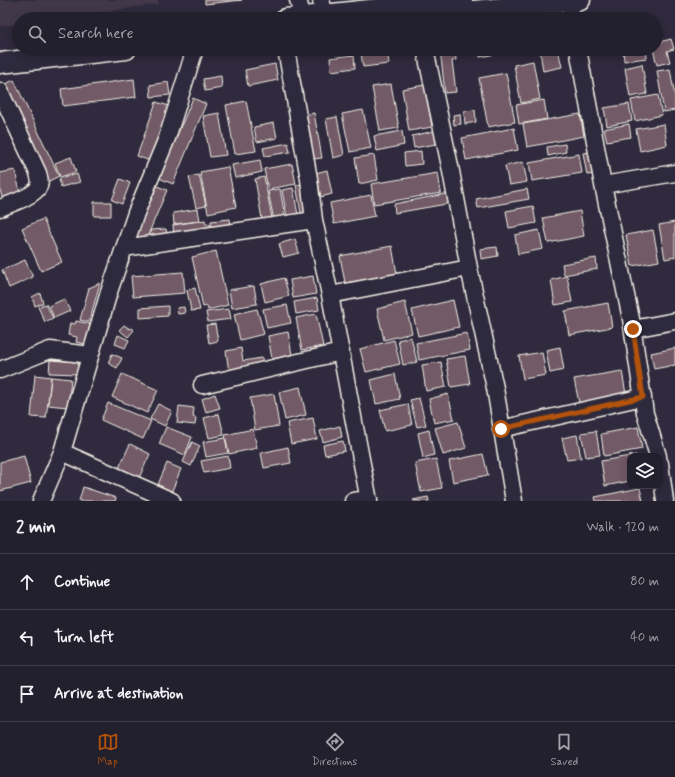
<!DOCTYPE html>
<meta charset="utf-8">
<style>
body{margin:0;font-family:Mynerve,sans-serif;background:#2f2d3a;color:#f1f3f6}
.controls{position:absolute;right:12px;bottom:12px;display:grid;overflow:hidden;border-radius:8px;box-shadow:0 2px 10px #0003}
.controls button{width:36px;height:36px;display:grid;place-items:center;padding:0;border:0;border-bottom:1px solid #403e4a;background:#23202e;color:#f1f3f6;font:20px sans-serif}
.stop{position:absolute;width:12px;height:12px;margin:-9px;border:3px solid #b45309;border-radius:50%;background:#fff}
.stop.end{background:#b45309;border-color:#fff;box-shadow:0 1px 4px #0008}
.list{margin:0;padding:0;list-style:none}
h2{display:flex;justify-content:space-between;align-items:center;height:52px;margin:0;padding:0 16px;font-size:17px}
h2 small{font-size:13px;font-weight:400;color:#a3a3aa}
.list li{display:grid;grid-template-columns:26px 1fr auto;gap:12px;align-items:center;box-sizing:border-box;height:56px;padding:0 16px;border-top:1px solid #403e4a}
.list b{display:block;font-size:15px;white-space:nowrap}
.list em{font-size:13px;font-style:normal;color:#a3a3aa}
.icon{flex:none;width:22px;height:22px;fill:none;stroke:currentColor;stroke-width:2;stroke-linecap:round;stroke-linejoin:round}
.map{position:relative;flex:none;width:675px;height:501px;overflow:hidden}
.search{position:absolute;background:#23202e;box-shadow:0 2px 10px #0003;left:12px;right:12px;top:12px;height:44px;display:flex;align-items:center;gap:10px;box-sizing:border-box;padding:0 14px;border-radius:22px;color:#a3a3aa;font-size:15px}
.sheet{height:220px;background:#23202e}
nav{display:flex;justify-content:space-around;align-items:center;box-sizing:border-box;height:56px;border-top:1px solid #403e4a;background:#23202e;font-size:11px;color:#a3a3aa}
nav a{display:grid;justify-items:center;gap:2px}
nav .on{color:#b45309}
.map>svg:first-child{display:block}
</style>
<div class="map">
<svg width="675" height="501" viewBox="0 0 675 501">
<rect width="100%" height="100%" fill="#2f2a3d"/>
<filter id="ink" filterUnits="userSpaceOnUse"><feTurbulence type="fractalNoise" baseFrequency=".025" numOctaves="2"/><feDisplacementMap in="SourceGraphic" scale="8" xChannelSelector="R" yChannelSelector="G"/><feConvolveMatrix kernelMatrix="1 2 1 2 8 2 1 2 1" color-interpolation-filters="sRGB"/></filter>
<g filter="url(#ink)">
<path fill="#433849" d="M0 0H158L159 4 51 19H19V24L0 26Z"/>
<path fill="#725a66" stroke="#f4f1e8" d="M205 0H242L205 4Z
M671 39 674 49 667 51 670 62 657 65 653 49H656V43Z
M387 49 389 64 363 67 361 53Z
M440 49H455L456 60 452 61 456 92 445 93Z
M479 49H517L518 50 480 57Z
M548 49H558L562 67 543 71 540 51Z
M623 49H646L647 58 624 61Z
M354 55 355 68 331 71 330 58Z
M533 61 540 99 521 103 514 65Z
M275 64 278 80 248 86 245 70Z
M642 64 647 94 630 97 625 68Z
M670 69 675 97V110L664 112 657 71Z
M506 73 515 122 488 127 479 78Z
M221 76 222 88 205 91 203 79Z
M134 79 136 97 63 106 61 89Z
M14 80 59 176 47 182 1 86Z
M168 82 170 95 151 97 150 85Z
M391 84 399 128 380 131 372 87Z
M425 85 432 127 409 131 402 89Z
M658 95 662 115 635 121 631 100Z
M193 98 206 104 173 184 159 178Z
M544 100 547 119 519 124 516 105Z
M246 101 256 151 235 154 226 105Z
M156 102 169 106 150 161 137 156Z
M629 104 632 121 607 126 604 108Z
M363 110 371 148 350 152 342 114Z
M475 110 476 122 465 124 464 111Z
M219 113 226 155 210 157 203 116Z
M314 113 322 158 311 159 303 115Z
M460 114 461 124 454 125 453 115Z
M580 114 584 136 527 147 523 124Z
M337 117 344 155 333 158 326 119Z
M274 123 277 138 257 142 254 127Z
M629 124 631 137 607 141 604 129Z
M664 124 667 145 640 151 636 129Z
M514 128 518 150 466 160 462 138Z
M402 131 404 145 377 151 374 136Z
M434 131 436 144 414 148 412 136Z
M288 143 290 152 265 156 263 148Z
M565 144 566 152 548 156 547 147Z
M421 151 422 164 405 166 404 153Z
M590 152 594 174 587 175 583 153Z
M579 154 582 173 532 181 529 163Z
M374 155 378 180 359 184 355 158Z
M71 157 76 172 60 177 55 163Z
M260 160 262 172 235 178 232 165Z
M523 162 527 182 509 185 505 166Z
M292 164 296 184 268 189 264 169Z
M228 167 236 207 208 213 200 172Z
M15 170 21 197 3 201 0 190V173Z
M327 170 332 194 321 197 316 173Z
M438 173 441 193 374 204 371 184Z
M77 174 80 182 61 187 59 179Z
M199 175 206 206 196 208 189 177Z
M264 177 273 223 263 225 255 179Z
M120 179 130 183 122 204 112 200Z
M302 184 307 212 301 213 296 185Z
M157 186 167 190 145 242 134 238Z
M293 188 298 215 287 217 282 190Z
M280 189 285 217 274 220 268 191Z
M527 189 529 199 478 208 476 199Z
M450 193 452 203 395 213 394 204Z
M371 195 375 216 334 224 330 203Z
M94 202H111V216H94Z
M533 206 536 223 509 228 506 211Z
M198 209 200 221 174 224 173 213Z
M580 211 584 236 548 243 543 218Z
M43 219 62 262 41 271 22 228Z
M230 219 231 226 212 229 211 221Z
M205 220 206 224H210V228L174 236 173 225Z
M675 222V257L665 259 659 225Z
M166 229 167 236 148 238 151 230Z
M539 230 543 249 518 254 515 235Z
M653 230 659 261 632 266 626 235Z
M295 239 299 253 283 257 279 244Z
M392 246 397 274 345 283 340 256Z
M497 247 498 256 481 259 480 249Z
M216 251 228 305 208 310 207 306 203 307 192 257Z
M596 258 597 269 564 275 562 264Z
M25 260 33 277 9 288 2 270Z
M183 272 185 293 133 297 131 276Z
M313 276 316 294 293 298 290 280Z
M567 276 572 302 555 305 551 280Z
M284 278 289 296 265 302 261 284Z
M100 283 89 322 80 320 89 288Z
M254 286 257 304 232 308 229 290Z
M195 288 200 310 191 311 187 290Z
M40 293 43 303 35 306 32 297Z
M317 298 319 310 296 314 294 302Z
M64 299 70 311 54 318 49 306Z
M453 300 459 327 418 336 412 310Z
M405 302 412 333 384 340 377 309Z
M608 303 612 327 569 335 565 311Z
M46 304 53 318 45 322 38 307Z
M287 305 291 323 267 328 263 309Z
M168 306V316L140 318V308Z
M184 307 185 313 178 314 177 308Z
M229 309 231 319 208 322 206 312Z
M257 309 264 334 240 340 234 314Z
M316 314 323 346 302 350 296 318Z
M76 321 90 324 86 344 76 342 77 337 68 335 70 323 75 324Z
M215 324 218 341 209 343 206 325Z
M124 325 130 329 132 328 134 330 128 337 119 330Z
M288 332 292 355 272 359 268 336Z
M467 333 470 350 419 360 416 343Z
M118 335 129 340 125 348 115 344Z
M411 337 417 362 403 365 398 340Z
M394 340 400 364 366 372 360 349Z
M560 347 564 370 550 373 546 350Z
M241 348 243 361 262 358 263 366 229 372 226 351Z
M675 348V365L654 369 651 353Z
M542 352 546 375 523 379 519 356Z
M112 354 122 358 117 368 108 363Z
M465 356 470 384 451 387 446 359Z
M50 360 78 362V374L49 373Z
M441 362 446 387 426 391 422 365Z
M622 371 626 394 579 403 574 379Z
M122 374 158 390 147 413 112 397Z
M395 374 400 399 376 404 371 380Z
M35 375 51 377 46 418 31 417Z
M51 377 71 379 68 407 48 405Z
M300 387 306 415 285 420 279 392Z
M215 394 220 408 206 412 202 399Z
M274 394 279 426 255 430 250 398Z
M448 394 454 419 434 423 429 399Z
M419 398 426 425 417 427 410 400Z
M108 403 151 421 143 439 101 420Z
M158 404 172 411 165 426 150 419Z
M408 404 412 425 385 431 380 410Z
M179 406 194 408 193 417 196 418 195 425 177 423Z
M219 414 224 435 209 438 204 418Z
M313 418 317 439 291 444 287 423Z
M458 422 466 448 443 455 435 428Z
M340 426 342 437 323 442 320 431Z
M166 427 192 437 185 455 159 444Z
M638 427 642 449 604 456 601 434Z
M253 429 257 448 229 454 225 435Z
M429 430 434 455 423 458 418 433Z
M596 431 600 455 586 457 581 433Z
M577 435 581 458 567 460 562 438Z
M225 438 228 453 206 457 203 442Z
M343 441 345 451 325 455 323 445Z
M192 442 200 446 191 466 183 462Z
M130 444 150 454 138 480 118 470Z
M288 447 291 463 264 468 261 453Z
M483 454 488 475 453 482 449 461Z
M636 455 637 456H630V481L605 486 601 461Z
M24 456 31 483 0 491V462Z
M228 456 230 468 204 473 201 461Z
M436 459 442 488 421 492 415 463Z
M167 463 181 469 171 493 157 487Z
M83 487 116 498 115 501H79Z
M640 488 643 501H596L595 497Z
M428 497 429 501H414L413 500Z"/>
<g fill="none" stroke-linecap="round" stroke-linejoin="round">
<defs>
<path id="minor" d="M298 0 303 17
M321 0 325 14
M569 1 572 19
M419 18V19
M286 49 309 179 314 220 330 295 369 501
M425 49 450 166 469 268 495 388 514 501
M578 49 603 185 631 319 645 413 658 456
M0 91 38 173C39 177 41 182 39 186 35 196 10 204 0 208
M603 185 675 173
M124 248 314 220
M330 295 469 268
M633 329 675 321
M0 370 50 350 90 355
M202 385 341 352
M501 429 643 397
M62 452 172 501
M660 463 665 501
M41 501 62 452 109 292 136 213 167 138 195 49
M353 501 369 499"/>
<path id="major" d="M444 14 580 0
M286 19 462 0
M0 63 126 49"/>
</defs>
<use href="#minor" stroke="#f4f1e8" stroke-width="19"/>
<use href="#major" stroke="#f4f1e8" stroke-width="23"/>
<use href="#minor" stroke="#2f2a3d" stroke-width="16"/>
<use href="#major" stroke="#2f2a3d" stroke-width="20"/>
</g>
</g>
<g fill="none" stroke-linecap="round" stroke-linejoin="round" filter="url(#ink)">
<path stroke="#b45309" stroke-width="5" d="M501 429 643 397 633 329"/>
</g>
</svg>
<div class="controls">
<button><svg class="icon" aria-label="layers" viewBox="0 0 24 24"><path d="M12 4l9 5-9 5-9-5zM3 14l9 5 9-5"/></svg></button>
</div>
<div class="stop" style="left:501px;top:429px"></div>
<div class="stop end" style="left:633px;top:329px"></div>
<div class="search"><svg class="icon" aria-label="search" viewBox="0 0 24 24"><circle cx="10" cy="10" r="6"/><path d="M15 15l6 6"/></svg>Search here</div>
</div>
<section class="sheet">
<h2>2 min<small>Walk · 120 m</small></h2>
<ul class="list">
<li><svg class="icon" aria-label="ahead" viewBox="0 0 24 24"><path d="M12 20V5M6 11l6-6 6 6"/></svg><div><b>Continue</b></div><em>80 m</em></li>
<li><svg class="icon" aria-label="left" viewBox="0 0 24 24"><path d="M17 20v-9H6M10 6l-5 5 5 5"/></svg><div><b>Turn left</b></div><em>40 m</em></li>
<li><svg class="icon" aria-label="arrive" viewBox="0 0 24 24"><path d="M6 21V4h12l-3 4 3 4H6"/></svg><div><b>Arrive at destination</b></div></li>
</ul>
</section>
<nav>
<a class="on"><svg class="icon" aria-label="map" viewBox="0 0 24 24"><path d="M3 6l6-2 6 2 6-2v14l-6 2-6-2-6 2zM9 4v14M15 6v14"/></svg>Map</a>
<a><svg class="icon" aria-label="directions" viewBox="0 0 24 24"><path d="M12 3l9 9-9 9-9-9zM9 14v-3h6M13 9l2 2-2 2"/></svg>Directions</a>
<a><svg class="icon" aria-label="saved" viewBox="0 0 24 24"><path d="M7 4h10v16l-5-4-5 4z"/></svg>Saved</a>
</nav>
